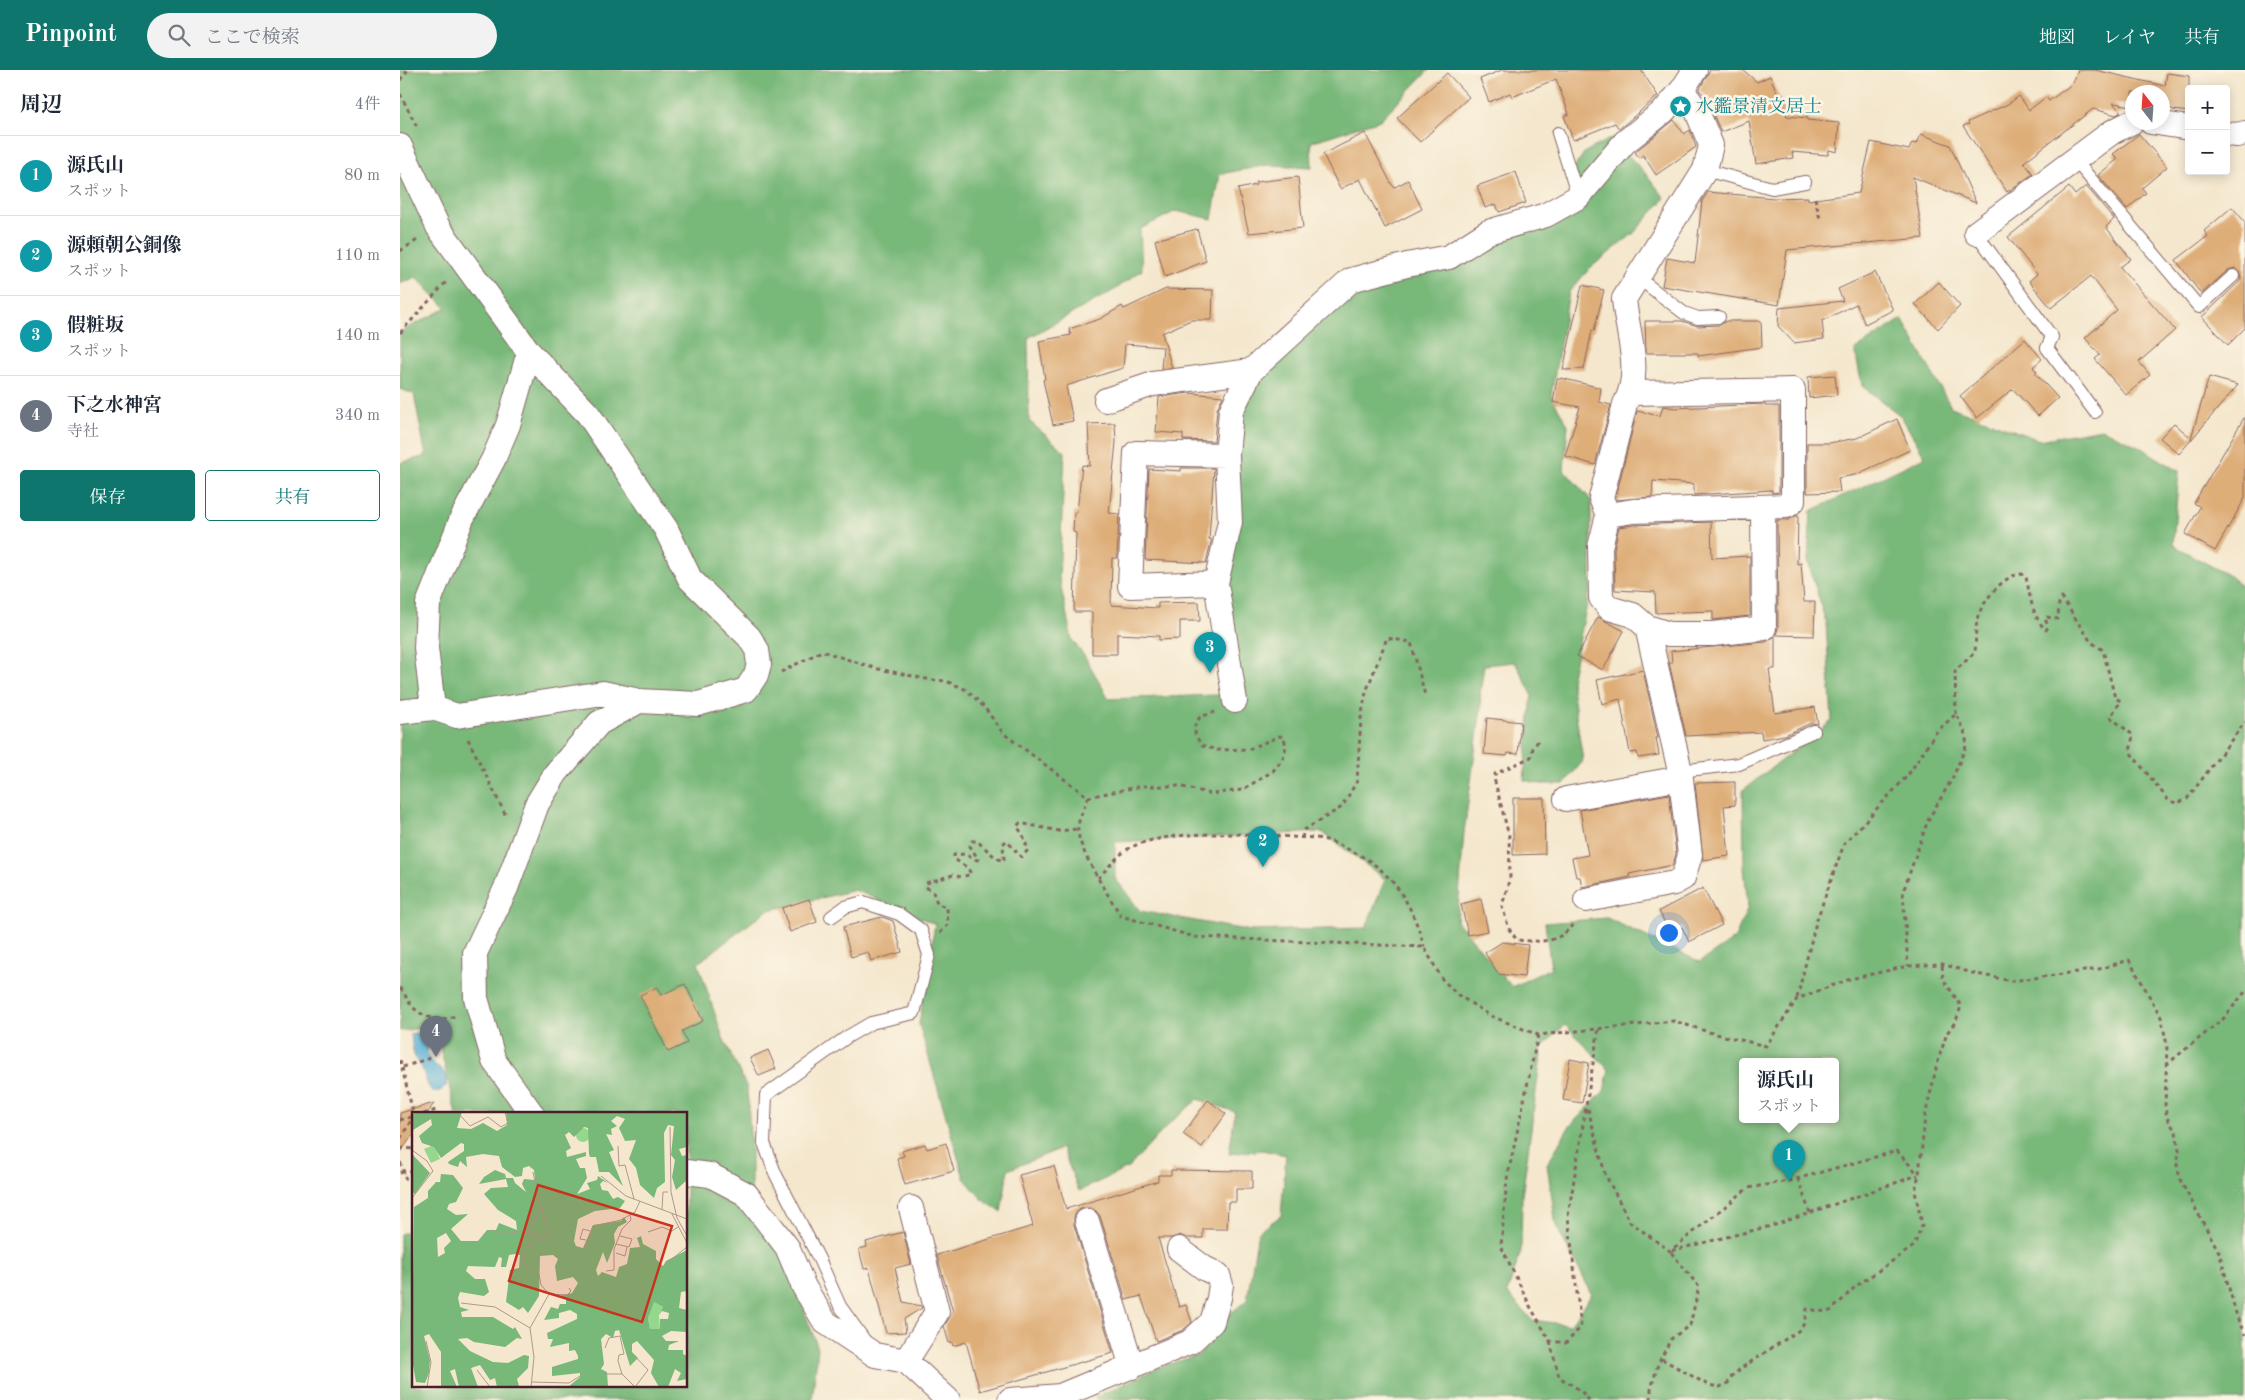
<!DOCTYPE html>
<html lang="ja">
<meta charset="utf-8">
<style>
body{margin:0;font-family:"Old Standard TT","Noto Serif JP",serif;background:#f2f2f3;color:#1f2937}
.controls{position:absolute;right:15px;top:15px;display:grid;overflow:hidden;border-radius:5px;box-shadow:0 2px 12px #0003}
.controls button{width:45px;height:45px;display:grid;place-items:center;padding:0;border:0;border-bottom:1px solid #e0e1e3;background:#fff;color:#1f2937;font:25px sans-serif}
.compass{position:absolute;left:1725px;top:15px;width:45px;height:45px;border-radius:50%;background:#fff;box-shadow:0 2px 12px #0003;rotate:343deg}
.you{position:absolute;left:1268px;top:862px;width:18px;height:18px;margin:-12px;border:4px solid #fff;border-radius:50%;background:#1a73e8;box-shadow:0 0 0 8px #1a73e833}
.badge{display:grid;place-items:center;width:32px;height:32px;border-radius:50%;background:#0f766e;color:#fff;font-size:16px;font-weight:700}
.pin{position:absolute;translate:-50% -41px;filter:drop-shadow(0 1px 2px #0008)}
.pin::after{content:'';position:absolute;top:26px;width:18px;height:15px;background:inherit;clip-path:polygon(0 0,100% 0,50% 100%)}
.popup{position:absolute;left:1339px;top:988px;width:100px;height:65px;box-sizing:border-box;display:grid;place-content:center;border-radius:5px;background:#fff;filter:drop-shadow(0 1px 4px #0005);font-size:16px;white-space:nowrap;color:#747a83}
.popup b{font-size:19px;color:#1f2937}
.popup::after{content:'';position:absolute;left:50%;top:100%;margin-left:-10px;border:10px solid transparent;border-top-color:#fff}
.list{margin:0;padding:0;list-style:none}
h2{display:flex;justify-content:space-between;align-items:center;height:65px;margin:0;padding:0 20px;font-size:21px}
h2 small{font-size:16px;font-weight:400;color:#747a83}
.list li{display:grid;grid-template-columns:32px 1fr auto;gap:15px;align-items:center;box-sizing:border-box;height:80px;padding:0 20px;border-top:1px solid #e0e1e3}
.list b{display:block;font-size:19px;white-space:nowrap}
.list p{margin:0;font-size:16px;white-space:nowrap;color:#747a83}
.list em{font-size:16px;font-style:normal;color:#747a83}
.actions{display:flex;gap:10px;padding:15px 20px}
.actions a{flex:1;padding:11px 0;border:1px solid #0f766e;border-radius:5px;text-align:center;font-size:18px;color:#0f766e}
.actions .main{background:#0f766e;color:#fff}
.icon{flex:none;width:28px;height:28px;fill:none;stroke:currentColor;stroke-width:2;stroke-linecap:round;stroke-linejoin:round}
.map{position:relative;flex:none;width:1845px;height:1330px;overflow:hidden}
header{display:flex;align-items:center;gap:30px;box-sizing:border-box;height:70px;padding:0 25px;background:#0f766e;color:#fff}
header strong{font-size:24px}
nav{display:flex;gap:28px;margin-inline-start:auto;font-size:18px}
.search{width:350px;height:45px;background:#f2f2f3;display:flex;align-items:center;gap:12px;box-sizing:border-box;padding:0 18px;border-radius:28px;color:#747a83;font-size:19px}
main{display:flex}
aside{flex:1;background:#fff}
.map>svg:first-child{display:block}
</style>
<header>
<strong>Pinpoint</strong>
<div class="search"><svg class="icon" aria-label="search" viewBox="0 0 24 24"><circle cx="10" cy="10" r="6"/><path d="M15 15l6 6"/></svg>ここで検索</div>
<nav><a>地図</a><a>レイヤ</a><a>共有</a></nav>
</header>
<main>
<aside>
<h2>周辺<small>4件</small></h2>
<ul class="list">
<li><span class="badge" style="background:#0f9aa8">1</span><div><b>源氏山</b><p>スポット</p></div><em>80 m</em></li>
<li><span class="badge" style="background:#0f9aa8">2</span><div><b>源頼朝公銅像</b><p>スポット</p></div><em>110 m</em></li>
<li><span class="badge" style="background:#0f9aa8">3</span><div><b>假粧坂</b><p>スポット</p></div><em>140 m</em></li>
<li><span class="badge" style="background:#6b7280">4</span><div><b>下之水神宮</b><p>寺社</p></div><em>340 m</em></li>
</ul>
<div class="actions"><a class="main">保存</a><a>共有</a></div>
</aside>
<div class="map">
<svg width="1845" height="1330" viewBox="0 0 1845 1330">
<rect width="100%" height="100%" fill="#fcf5e5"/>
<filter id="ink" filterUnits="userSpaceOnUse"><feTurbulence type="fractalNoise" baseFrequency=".02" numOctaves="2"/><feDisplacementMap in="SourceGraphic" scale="10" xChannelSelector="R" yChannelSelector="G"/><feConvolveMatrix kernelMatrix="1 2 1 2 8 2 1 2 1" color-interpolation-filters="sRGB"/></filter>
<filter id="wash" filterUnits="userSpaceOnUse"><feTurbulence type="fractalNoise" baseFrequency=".0096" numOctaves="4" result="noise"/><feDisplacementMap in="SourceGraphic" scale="20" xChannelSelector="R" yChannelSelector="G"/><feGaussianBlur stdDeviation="1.12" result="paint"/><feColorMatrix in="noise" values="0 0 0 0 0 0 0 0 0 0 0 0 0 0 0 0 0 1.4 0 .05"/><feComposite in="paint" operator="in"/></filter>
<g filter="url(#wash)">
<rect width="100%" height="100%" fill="#f4e7cd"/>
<path fill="#78b879" stroke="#616c52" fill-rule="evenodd" d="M0 0H1029L980 50 911 72 912 97 868 95 820 104 812 149 776 141 740 159 742 200 716 219 628 268 629 351 665 382 659 508 672 570 685 587 709 629 818 625 826 606 825 395 850 294 952 224 1056 195 1183 131 1175 96 1185 82 1212 68 1246 104 1265 128 1234 163 1190 198 1169 222 1151 326 1168 355 1164 400 1191 430V515L1171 611 1183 691 1164 714H1141L1124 710 1132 624 1115 592 1084 595 1080 624 1081 638 1064 762 1057 851 1112 917 1151 898 1145 853 1207 848 1300 892 1335 868 1348 837 1344 798 1343 720 1432 651 1426 553 1408 491 1411 441 1525 387 1501 346 1462 316 1455 280 1502 249 1551 337 1639 370 1702 359 1738 376 1779 401 1773 475 1831 507 1845 520V1330H760L750 1328 696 1330 695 1327 762 1296 799 1285 831 1243 847 1230 858 1162 881 1146 886 1085 862 1080 829 1084 835 1042 798 1029 770 1053 728 1098 679 1121 662 1078 608 1100 601 1142 582 1129 564 1108 519 954 535 854 455 820 366 841 298 893 323 968 347 1018 351 1077V1123L392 1208 418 1278 412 1330H0V1164L14 1159V1316H286V1044H56L35 956 0 961V393L26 386 14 324 0 319V262L46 238 16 207 0 214ZM922 762 985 809 966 858 851 861 740 841 715 808V772ZM1165 955 1209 1000 1204 1021 1169 1057 1147 1094 1156 1156 1192 1224 1170 1255 1132 1250 1107 1223 1121 1181 1122 1126 1142 977ZM1343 992H1435V1050H1343Z"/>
<path fill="#58b1d5" stroke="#516880" d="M14 963 22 964 29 970C30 975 26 980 28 986 34 1000 48 995 46 1016 29 1033 26 1008 22 998 21 994 17 992 15 988 12 980 12 972 11 964Z"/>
<g id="blocks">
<path fill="#deae79" d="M1102 0H1241L1258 26 1219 59 1215 53 1173 70 1164 46 1169 44 1156 9 1112 27 1110 23 1089 32 1080 9Z
M1310 0H1343L1357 12 1370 6 1387 46 1408 48 1407 50 1439 53 1437 82 1429 80 1428 85 1392 82 1393 88 1356 94 1349 51 1321 62 1313 44 1320 39 1299 20Z
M1678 0H1695L1765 16 1767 3 1789 6V42L1773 40 1771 38 1762 39V22H1732V36L1713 33 1721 42 1716 45 1693 39 1624 92 1633 104 1607 122 1563 56 1569 54 1568 52 1608 34 1619 26 1629 40 1646 27 1649 31 1673 13Z
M1047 3 1069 27 1020 72 997 48Z
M1274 50 1284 64 1290 60 1296 77 1256 105 1243 85 1239 88 1235 82Z
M965 63 992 115 995 117 1008 110 1022 139 985 158 960 109 940 119 923 84Z
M1521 64 1550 75 1576 133 1513 107 1523 168 1387 180 1379 235 1262 216 1267 188 1295 193 1302 131 1308 122 1374 128 1408 127V130L1459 123 1471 72 1509 80 1512 73 1517 74Z
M1739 64 1767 97 1742 118 1746 123 1727 139 1698 105 1718 89 1713 84Z
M1116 102 1126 133 1099 142 1096 134 1085 138 1077 116Z
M898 107 903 158 849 163 838 119 856 115V112Z
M1686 116 1714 149 1706 157 1731 189 1720 197 1775 260 1739 292 1750 305 1726 325 1695 289 1700 285 1685 268 1717 240 1691 206 1651 238 1629 211 1637 204 1608 167 1669 117 1675 125Z
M1832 137 1845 152V258L1828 275 1802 247 1839 212 1841 208 1839 201 1835 198 1828 200 1801 224 1776 190 1808 166 1804 161Z
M797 159 806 191 765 207 755 170Z
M1475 202 1493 240 1465 254 1456 234 1422 251 1424 269 1394 273 1378 256 1379 238 1443 231 1438 219Z
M1539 212 1560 236 1538 259 1515 234Z
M1182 215 1204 220 1194 261 1192 260 1184 299 1163 300Z
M766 219 813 220 812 250H791L762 263 772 298 761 299 763 277 725 274 723 298 666 316 673 351 653 355 643 310 645 309 639 271 671 265 669 259 700 249 722 236 724 239Z
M1245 251H1282L1298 256 1320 255 1326 251H1361L1362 277 1298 286V283H1246Z
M1625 269 1642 289 1633 297 1637 302 1635 303 1658 328 1638 346 1613 319 1577 348 1560 326Z
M1435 305 1437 325 1409 328 1408 307Z
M1809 307 1838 315 1779 384 1760 368 1774 353 1791 368Z
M1161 308 1201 318 1199 332 1211 335 1195 395 1165 386 1180 337 1153 332 1157 309H1161Z
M789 323 823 326 817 339 814 371 783 370V364L756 362 759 327Z
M1365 334V336H1379V422L1372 423V420L1294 425V414L1253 411 1252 427 1217 430 1216 426 1237 341 1260 346 1263 336 1275 338Z
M1845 346V428L1815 481 1785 464 1800 437 1794 433Z
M1497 349 1510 380 1455 405 1438 408 1440 422 1407 423V373H1429L1457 368Z
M715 353 716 372 709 443 719 444 717 488H712L711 535 758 538V533L799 532 800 551H780V569L759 570V566L717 564V584H692V542H674L676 463 673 462 674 442H677L682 395 690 396 688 354Z
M781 398H814L809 469H811V472L806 493 745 490 749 399 781 401Z
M1398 445 1397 494 1401 493 1404 532H1415L1414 566 1376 565 1378 558 1377 450H1388Z
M1311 452 1312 488 1350 486V546L1313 550V541L1256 543 1255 522 1215 520 1214 479 1219 457 1234 455Z
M1198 547 1224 561 1203 600 1177 586Z
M1375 566V599H1369L1375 643 1415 637 1418 654 1411 653 1385 665 1362 669 1361 662 1286 666 1269 593H1272L1271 581 1366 572Z
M1243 600 1258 668H1256L1259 685 1238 688 1237 682 1230 683 1220 629 1202 634 1197 610Z
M1087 648 1121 652 1118 684 1108 683 1107 686 1084 684Z
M1335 712V735L1324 736 1329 786 1303 790 1295 713Z
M1269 724 1276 784 1273 795 1229 804 1230 807 1182 817 1180 807H1176L1172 788 1188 785 1180 740Z
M1113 728H1144L1145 784 1113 785Z
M1303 818 1322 855 1289 872 1282 857 1270 863 1259 841Z
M409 829 417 852 390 862 382 838Z
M1081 829 1088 861 1068 865 1061 834Z
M482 847 493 851 502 882 471 891 468 882 451 887 443 857Z
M1102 872 1128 875 1124 907 1098 904 1085 883Z
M285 914 303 951 282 961 287 973 268 982 240 925 257 917 261 925Z
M368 980 376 999 359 1006 350 988Z
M1170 989 1189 993 1182 1033 1163 1030Z
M808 1030 826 1044 802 1077 783 1064Z
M34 1033 27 1044H14V1063L0 1083V1043Z
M546 1073 554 1101 505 1115 497 1088 504 1086 502 1081 525 1074 527 1079Z
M654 1096 666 1139 758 1111V1105H771V1100L852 1101V1119H836V1132H828L827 1159H803V1168H787L780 1165 772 1168H758L779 1237 786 1235 792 1252 783 1260 756 1271 741 1226 726 1230 700 1146 696 1141 691 1138H683L677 1141 674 1147V1155L713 1283 580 1321 566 1272 553 1276 552 1272 549 1273 544 1256 553 1242 537 1185 633 1156 619 1105Z
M503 1162 511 1194 495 1198 503 1232 521 1236 522 1238 504 1249 506 1262 486 1263 469 1198 464 1199 459 1179 467 1177 466 1172Z"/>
</g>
</g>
<g filter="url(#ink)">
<use href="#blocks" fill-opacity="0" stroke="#866564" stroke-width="1"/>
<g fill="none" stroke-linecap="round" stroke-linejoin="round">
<defs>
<path id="service" d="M1158 63 1178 127
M1674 89 1799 237 1833 206
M1305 100 1372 118 1405 112
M1576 163 1652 267 1647 278 1695 342
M1237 207 1284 243 1298 248 1319 247
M1280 701 1339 694 1414 661
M431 847 445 837 463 832 499 844 521 860 529 885 514 943 471 953 447 967 366 1025 364 1073 375 1103 419 1189 440 1236 465 1271"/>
<path id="minor" d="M1751 52 1789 58
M1826 64 1837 65 1845 63
M0 76 38 157 129 282 188 344 266 459 290 509 349 567 357 580 359 594 356 605 346 620 298 634 239 631 199 653 156 703 137 734 106 818 75 883 76 928 94 991 132 1044
M1576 163 1712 62 1732 52
M706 330 753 314 851 301
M1208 445 1233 441 1387 436 1393 431V320L1231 323
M816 513 730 516 736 383 827 385
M1247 557 1269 564H1313L1364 558 1363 437
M835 631 816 513 830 452 827 385 831 341 851 301 951 210 1007 195 1049 187 1088 162 1146 145 1178 127 1225 72 1264 41 1282 20 1295 0
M33 638 26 578 28 534 62 448 93 390 108 355 129 282
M0 642 33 638 57 646 203 623 239 631
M1166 729 1281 708
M1186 830 1274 813 1283 808 1290 785 1280 701 1247 557 1233 545 1209 538 1201 528 1200 477 1208 445 1201 428 1225 334C1243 302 1227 263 1224 229L1305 100 1311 75 1296 39 1282 20
M286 1102 310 1105 346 1124 387 1177 404 1217 425 1252 475 1285 506 1291 548 1330
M687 1151 732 1297
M506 1291 537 1242 511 1138
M610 1330 660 1326 790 1272 812 1252 819 1228 821 1215 818 1205 804 1198 779 1179"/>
</defs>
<use href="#service" stroke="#866564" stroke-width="14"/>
<use href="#minor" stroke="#866564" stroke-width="26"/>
<path stroke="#866564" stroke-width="3" stroke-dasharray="4 4" stroke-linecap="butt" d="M0 10 8 0
M0 24 17 57
M1415 128 1420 149
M0 181 19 169
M0 263 48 210
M381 602 422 581 474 598 531 610 546 611 567 620 584 637 603 663 688 727
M1556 644 1555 601 1575 582C1576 571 1575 556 1578 546 1584 530 1604 504 1622 504L1626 507C1630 525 1632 547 1646 560L1648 557 1645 548 1647 547 1658 549 1659 532 1662 528 1691 572 1703 580 1715 628 1721 631 1710 647 1733 665 1730 682 1769 731 1777 733 1787 729 1845 652
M68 669 106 746
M1138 671 1133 678 1131 687 1095 704 1094 708 1109 766 1110 807 1102 836 1109 859 1117 870C1145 872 1157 874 1176 852
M688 727C685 737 679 747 678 757 675 776 711 829 721 846L795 867 1024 877 1042 909 1058 925 1091 946 1138 965 1274 951 1312 963 1366 976 1397 929 1450 909 1508 896 1542 894 1572 903 1612 911 1699 899 1729 890 1761 947 1767 975 1765 1036 1767 1048 1776 1062 1779 1080 1777 1095 1781 1112 1819 1182 1837 1247 1845 1265
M688 727 742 716H779L811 724 842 720 873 701 883 688 886 676 884 668 880 666 849 679 817 680 803 676 796 667 794 657 800 647 815 642
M902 768 904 760 942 737 957 711 961 648 966 622 987 568 1011 572 1025 625
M698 808C707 799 717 786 728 779 765 758 851 764 893 767 903 768 914 767 923 769 935 772 961 785 971 792 1000 813 1015 843 1024 877
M540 863 548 855 547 838 537 833 533 822 526 817V813L553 805 562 807 571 804 568 798 554 789V785L564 784 577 790 578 789 570 776 572 771H577L595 787 603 791 604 789 603 774 606 771 614 778 618 785 622 787 628 780 623 765 617 756 620 753 659 761 677 759
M0 918C6 925 9 934 16 940 26 949 46 953 57 944
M1397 928 1416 852 1444 774 1508 705 1537 661 1556 644 1564 660 1567 674 1552 709 1528 750 1503 822 1508 896
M1138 965 1107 1109 1101 1176 1130 1236 1150 1271 1166 1273 1181 1257 1168 1146 1199 957
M0 990 14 1046 0 1069
M1766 995 1823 949 1845 922
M3 997 33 987
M1188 1039 1205 1104 1230 1152 1270 1181 1348 1118 1389 1111 1497 1081 1518 1104
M24 1044 36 1040
M0 1050 14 1046
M0 1078 14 1079
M0 1092 4 1102H14
M0 1103 4 1102 6 1111
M1398 1109 1410 1143
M1150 1271 1159 1307 1180 1320 1189 1330
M1262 1289 1308 1315 1320 1317 1328 1313 1332 1306 1343 1297 1401 1259 1404 1253 1407 1239 1427 1242 1432 1240 1455 1217 1514 1176 1522 1155 1515 1121 1519 1104 1525 1047 1537 994 1547 963 1556 951 1561 936 1543 909 1542 894
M1251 1330V1319L1258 1294 1271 1269 1290 1255 1299 1217 1270 1181 1375 1155 1518 1105"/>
<use href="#service" stroke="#fff" stroke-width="12"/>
<use href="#minor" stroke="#fff" stroke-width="24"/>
</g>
</g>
<defs>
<symbol id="sight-disc" viewBox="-11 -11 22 22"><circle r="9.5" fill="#0f9aa8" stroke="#fcf5e5"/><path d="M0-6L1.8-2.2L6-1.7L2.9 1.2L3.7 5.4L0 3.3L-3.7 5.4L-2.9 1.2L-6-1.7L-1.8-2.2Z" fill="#fff"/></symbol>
</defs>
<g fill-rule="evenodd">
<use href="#sight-disc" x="1268" y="24" width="25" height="25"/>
</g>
<g text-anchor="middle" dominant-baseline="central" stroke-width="5" stroke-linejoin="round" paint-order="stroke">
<g font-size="18" fill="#0d838f" stroke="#fcf5e5" text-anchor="start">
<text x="1296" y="37">水鑑景清文居士</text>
</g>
</g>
<g transform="translate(12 1042)">
<rect width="275" height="275" fill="#f4e7cd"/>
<path d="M164 23a7 7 0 1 1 14 0a7 7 0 1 1-14 0ZM22 33 28 47 19 51 12 37ZM242 190 251 195 247 203 248 217H238L236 206 239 192Z" fill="#96d78e"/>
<path d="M7 0H50L45 16 59 17 71 11 85 19 95 13 94 0H275V35L267 37 270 44 275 43V68L264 78 260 65 263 48 259 43 262 14 256 13 252 21 253 70 245 76 242 86 228 73 224 56 217 47 224 28 213 29 207 16 213 7 205 4 199 9 205 14 199 17 200 23 194 22 202 38 197 40 211 74 197 60H187L184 45H178L177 42 176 16 172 15 162 25 157 20 153 23 159 36 154 39 155 45 174 40V44L164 47 168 56H173L175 66 165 82 178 77 175 71 185 68 186 64 196 71 191 69 188 72 190 78 196 79 201 87 206 85 213 89 208 96 183 99 166 107 162 129 164 134 171 136 181 113 209 109 212 105 215 110 206 115 202 122 203 131 195 151 191 140 184 158 186 164 190 160 204 165 207 155 215 152 218 136 228 135 225 126 229 124 231 132 244 139V147L251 154 254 149 275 138V179L269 180 267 196 275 198V220L259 219 250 224 254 229H267L257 233 256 238H271V242L275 244V267L265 269 269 261 263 257 256 275H247L239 261 242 248 225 229 220 232V240L226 246 218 254 207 218 203 219 201 226 194 222 189 227 192 252 189 257 195 260 196 275H156L168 265V261L140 264V255L166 247V244L163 238 157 239V231L138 235 141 227H136L135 221 165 207V202L158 198 147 201V206L132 208 139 195 146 197 148 192H154V187L147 184 160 181 166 171 161 165 145 169 143 154 146 147 141 143 128 144 127 184 116 201 111 195 107 198 94 190 98 158 107 156 108 143 103 142 97 143 94 155H89L90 146 87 145 83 155 56 154 54 159 63 167H73L77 180 72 184 48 180 46 186 48 195 57 198 49 200 50 205H81L101 217 103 215 110 227 105 226 93 235 62 230 55 226 46 227 58 239 81 250 96 251 112 243 117 244 116 256 105 267 107 274 85 275 83 266 78 268 68 253 59 256 66 275H47L43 257 38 259 45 275H29V240L17 222 12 224 18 248 17 261 13 271 4 270 0 247 2 95 16 86V79L24 70H28L29 62 41 63 51 76 44 90 37 92 35 97 44 103 56 102 39 117 49 129H66L75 118H84L87 111 105 118 104 109 86 98 72 82 79 76 96 75 94 67 67 72 72 65 83 58 93 62 94 66H101L103 71 114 80 110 72 112 67 123 68 122 58 117 54 111 56 110 64 103 65 90 55 87 44 71 42 54 45 55 55 48 49 46 55 37 52 36 50 52 39V32L49 31 29 46 22 35 10 31 7 24 20 13 19 7 1 18 0 2ZM34 121 39 129 32 136 33 141 26 145 25 126ZM242 190 251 195 247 203 250 199 257 201 256 207H248V217H238L236 206ZM0 42 18 61 3 82 0 80Z" fill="#78b879" fill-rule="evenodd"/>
<path fill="none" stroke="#b0978c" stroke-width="1" d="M45 0 58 14 76 5 89 15 96 11 93 0M258 15 259 80 265 106 275 124M206 34 207 54 213 53 222 87M0 38 15 49 21 59 0 86M189 64 214 84 275 107M250 98 251 80H256M260 102 275 131M80 118 91 122 110 119 129 124M115 120 129 97M236 120 250 115 260 119 266 115M174 128 168 127 171 117 178 119M204 132 217 135 220 127 208 124M173 137 181 114 209 108 223 100 228 89M204 141 213 144 215 135M252 153 275 135M194 159 202 158V137L210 117 219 108 218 103M137 182 155 183 159 179 157 176M49 191 83 195 118 216M14 229 19 250 15 275M193 236 197 226 208 224 212 242 207 243 206 249 210 262M219 240 236 258 223 275M65 258 78 275M191 262H210L223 275M120 270 157 271 171 262M119 275 122 245 118 216 137 182 129 173 127 162 115 156 111 142 122 128 139 123 126 86 121 60"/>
<path fill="#c8321e" fill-opacity="0.15" stroke="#c8321e" stroke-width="2.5" d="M126 73 260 114 230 210 97 169Z"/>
<rect width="275" height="275" fill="none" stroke="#4a1f2b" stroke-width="2.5"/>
</g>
</svg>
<div class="controls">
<button>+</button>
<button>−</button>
</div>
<svg class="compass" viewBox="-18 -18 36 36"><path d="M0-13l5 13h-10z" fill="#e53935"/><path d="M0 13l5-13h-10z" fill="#747a83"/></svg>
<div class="you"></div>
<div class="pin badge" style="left:1389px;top:1111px;background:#0f9aa8">1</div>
<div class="popup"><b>源氏山</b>スポット</div>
<div class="pin badge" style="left:863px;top:797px;background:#0f9aa8">2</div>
<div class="pin badge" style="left:810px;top:603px;background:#0f9aa8">3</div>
<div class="pin badge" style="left:36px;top:987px;background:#6b7280">4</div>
</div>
</main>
